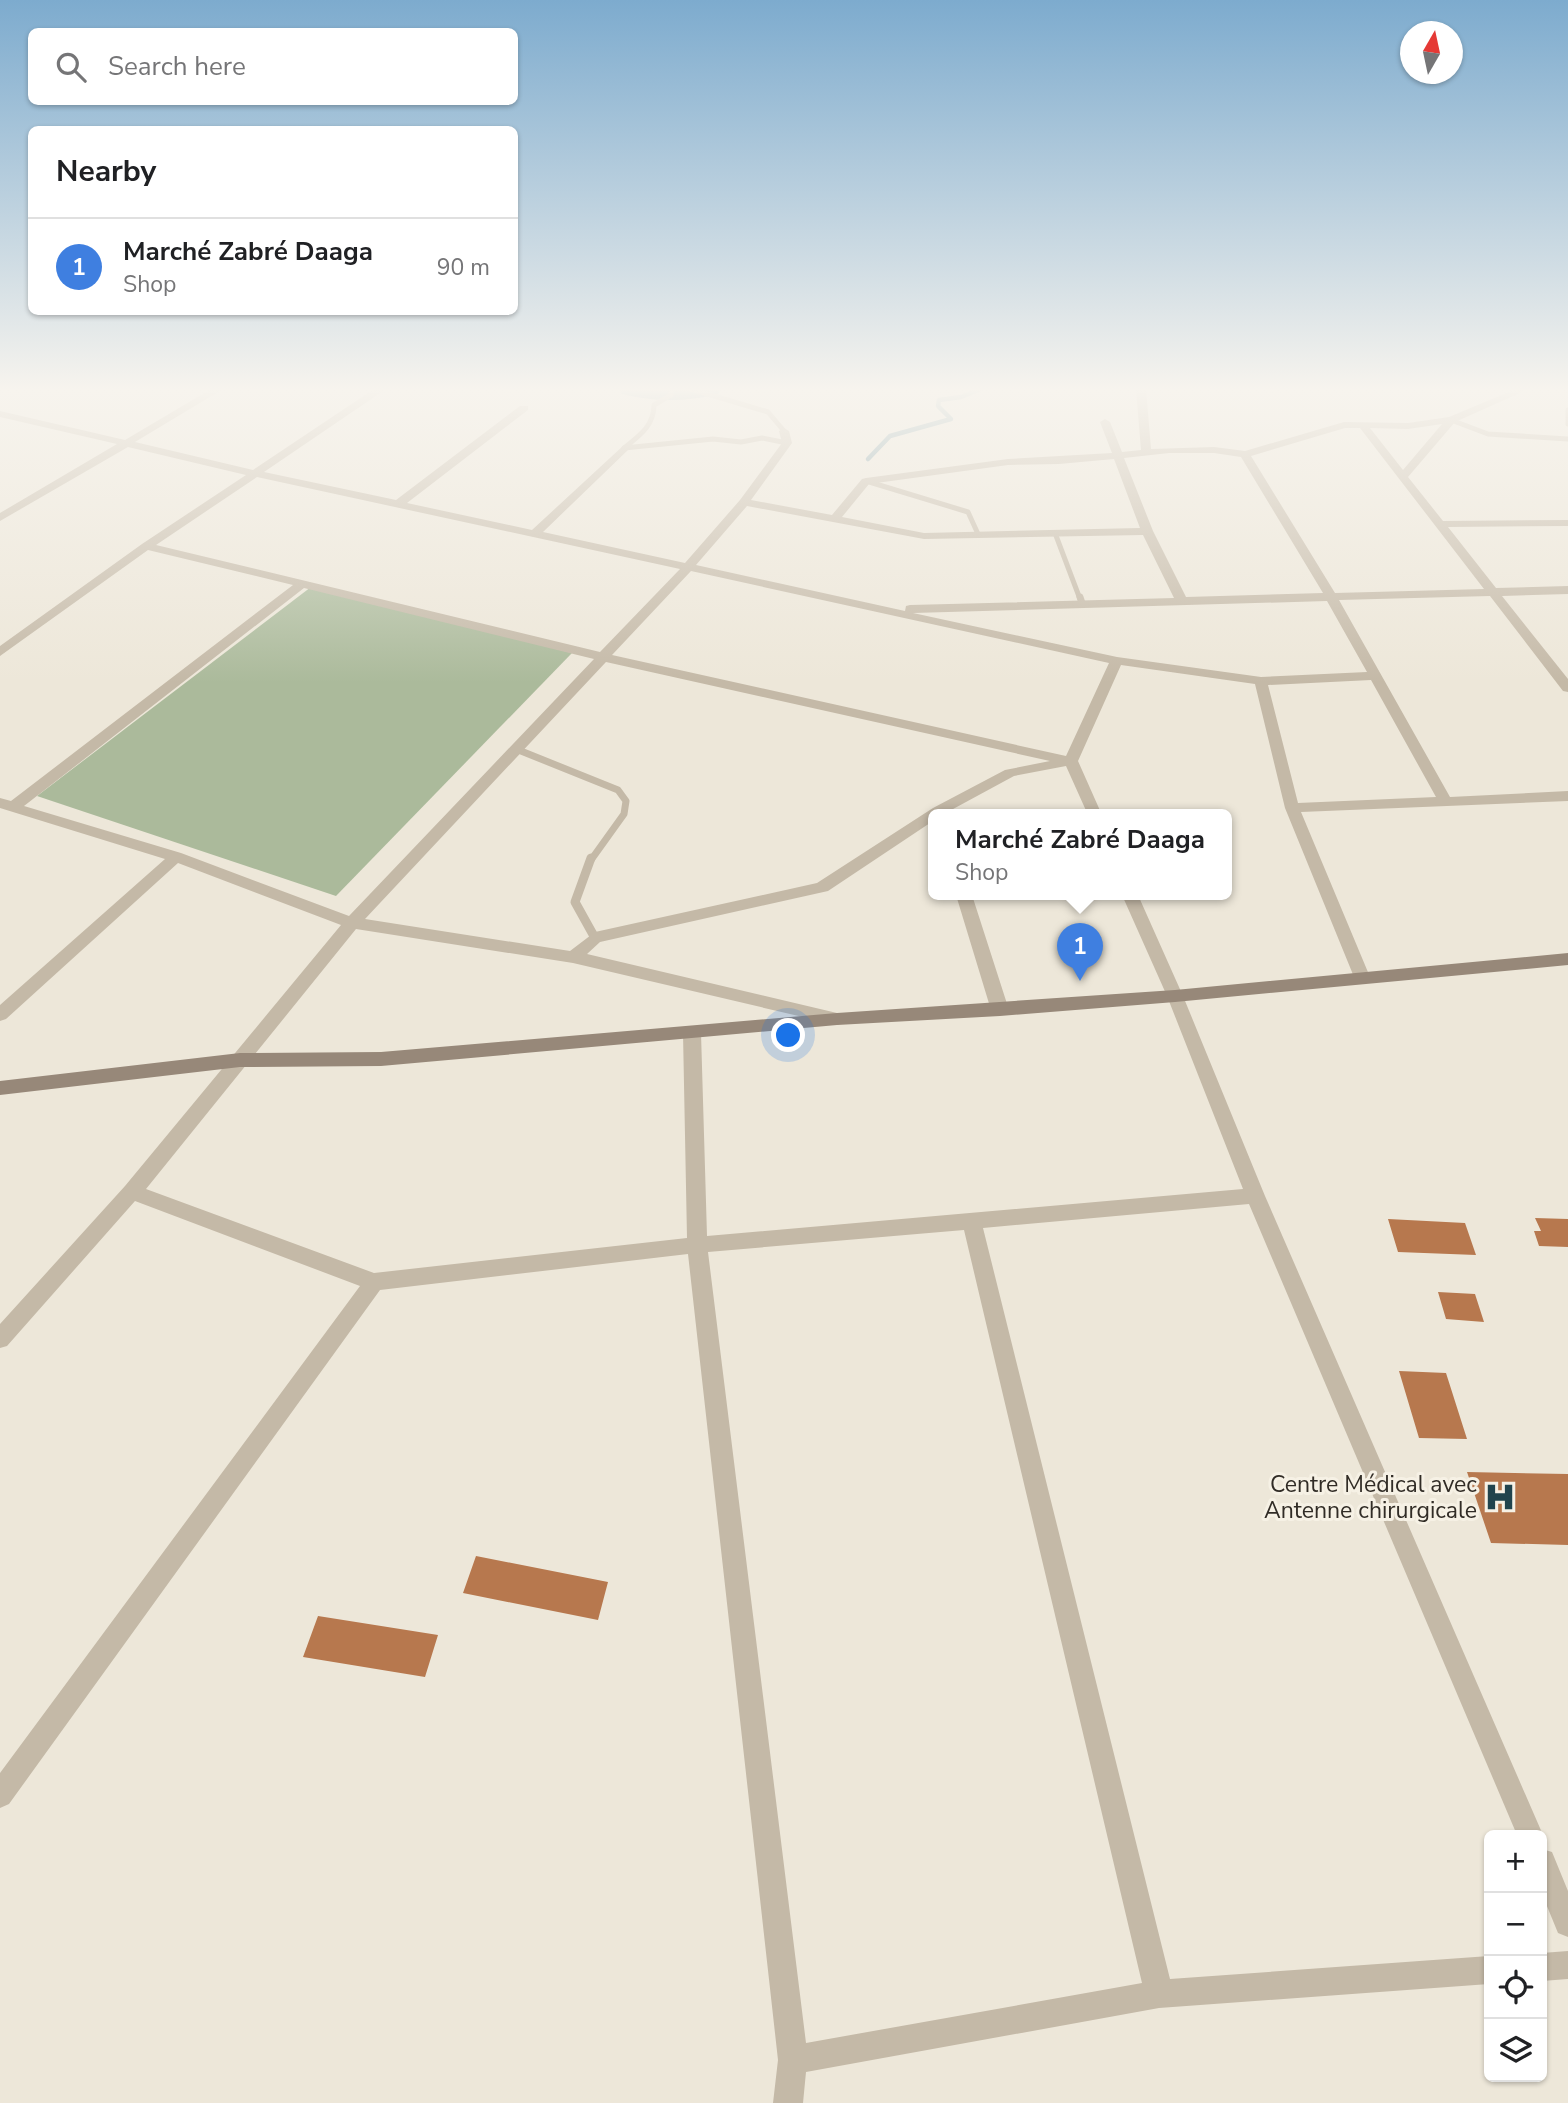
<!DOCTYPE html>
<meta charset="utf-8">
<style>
body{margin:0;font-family:"Nunito Sans",sans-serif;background:#f2f2f2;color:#202124}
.controls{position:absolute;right:21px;bottom:21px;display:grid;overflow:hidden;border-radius:10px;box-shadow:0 2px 5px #0004}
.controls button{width:63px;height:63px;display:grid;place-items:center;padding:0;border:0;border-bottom:2px solid #e0e0e0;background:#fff;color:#202124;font:35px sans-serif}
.compass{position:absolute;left:1400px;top:21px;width:63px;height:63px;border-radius:50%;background:#fff;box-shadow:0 2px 5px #0004;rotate:9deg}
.you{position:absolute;left:789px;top:1036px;width:24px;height:24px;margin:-18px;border:5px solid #fff;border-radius:50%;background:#1a73e8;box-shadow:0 0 0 10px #1a73e833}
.badge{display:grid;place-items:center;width:46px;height:46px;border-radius:50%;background:#21444d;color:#fff;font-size:23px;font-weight:700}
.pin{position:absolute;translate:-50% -58px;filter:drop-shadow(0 2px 4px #0008)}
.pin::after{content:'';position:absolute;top:37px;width:24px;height:21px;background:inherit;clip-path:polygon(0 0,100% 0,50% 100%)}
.popup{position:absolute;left:928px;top:809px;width:304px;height:91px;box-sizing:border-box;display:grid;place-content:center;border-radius:10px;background:#fff;filter:drop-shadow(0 2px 5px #0005);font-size:23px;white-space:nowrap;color:#757577}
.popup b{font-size:26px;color:#202124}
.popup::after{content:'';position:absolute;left:50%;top:100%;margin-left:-14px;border:14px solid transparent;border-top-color:#fff}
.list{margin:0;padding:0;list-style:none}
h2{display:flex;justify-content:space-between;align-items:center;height:91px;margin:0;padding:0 28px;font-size:30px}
h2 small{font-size:23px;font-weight:400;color:#757577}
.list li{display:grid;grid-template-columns:46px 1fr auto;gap:21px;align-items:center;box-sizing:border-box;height:98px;padding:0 28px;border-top:2px solid #e0e0e0}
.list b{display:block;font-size:26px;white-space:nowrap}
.list p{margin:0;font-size:23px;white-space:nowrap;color:#757577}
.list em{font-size:23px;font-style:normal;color:#757577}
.icon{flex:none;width:38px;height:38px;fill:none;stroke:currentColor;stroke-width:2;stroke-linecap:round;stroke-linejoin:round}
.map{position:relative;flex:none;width:1568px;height:2103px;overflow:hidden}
.search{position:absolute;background:#fff;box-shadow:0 2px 5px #0004;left:28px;top:28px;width:490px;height:77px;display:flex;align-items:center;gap:18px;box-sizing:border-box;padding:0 24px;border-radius:10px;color:#757577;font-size:26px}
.panel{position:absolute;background:#fff;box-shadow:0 2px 5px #0004;left:28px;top:126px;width:490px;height:189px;border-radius:10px}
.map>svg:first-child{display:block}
</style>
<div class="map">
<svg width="1568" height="2103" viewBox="0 0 1568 2103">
<rect width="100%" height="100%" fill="#ede7d9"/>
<path fill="#abba9b" d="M311 587 572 653 336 896 37 796Z"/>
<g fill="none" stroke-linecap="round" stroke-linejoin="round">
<path stroke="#7c9ea7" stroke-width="4.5" d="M868 459 890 436 951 419 938 406 939 400 961 397 981 389"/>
<path fill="#7c9ea7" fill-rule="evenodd" d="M619 389H721L718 394C685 402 655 402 622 394Z"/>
</g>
<path fill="#b7784e" d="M1535 1218 1568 1219V1247L1539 1246 1534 1231H1541Z
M1388 1219 1465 1223 1476 1255 1398 1252Z
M1438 1292 1475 1294 1484 1322 1446 1319Z
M1399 1371 1446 1373 1467 1439 1419 1438Z
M1467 1472 1568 1474V1545L1491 1543Z
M476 1556 608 1582 598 1620 463 1593Z
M318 1616 438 1635 425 1677 303 1657Z"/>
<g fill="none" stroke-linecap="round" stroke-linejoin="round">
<path stroke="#c4b9a7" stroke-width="5" d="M691 389 768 412 784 431
M1568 410V424
M1451 420 1488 434 1568 439
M624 448 713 439 741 442 762 438 787 443
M624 448C639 436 654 426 654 405L671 395V389
M866 481 968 512 978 534
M1055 533 1080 599"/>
<path stroke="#c4b9a7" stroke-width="7" d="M1080 597 1082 603
M516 749 618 790 626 801 624 814 591 860"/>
<path stroke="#c4b9a7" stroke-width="9" d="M591 858 575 902 595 938"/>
<path fill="#c4b9a7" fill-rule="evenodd" d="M211 389H223L135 442 253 470 374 389H386L264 472 396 500 520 406H528V410L407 503 532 530 624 445 628 446V450L543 532 685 563 740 500 782 443 779 431 784 428 789 431 792 443 751 500 832 515 862 479 866 478 1008 459 1112 453 1100 422 1105 419 1110 422 1122 452 1141 450 1136 389H1146L1151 449 1214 447 1245 451 1344 422 1408 423 1449 417 1516 389H1529L1455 422 1408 477 1443 521 1568 520V526L1448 527 1496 588 1568 586V594L1502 596 1568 679V692L1563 691 1490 596 1339 600 1450 797 1568 791V801L1301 812 1370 977 1368 981H1356L1354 977 1285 808 1255 684 1121 665 1078 761 1102 815H1088L1066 766 1014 776 942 815H933V821L828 891 600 942 587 954 837 1013 843 1015 846 1019 843 1023 837 1025 573 963 356 929 146 1189 374 1273 687 1238 683 1033 686 1028H698L701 1033 707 1236 1243 1189 1167 996 1122 895H1138L1183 996 1265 1196 1543 1835 1542 1839V1835H1517L1249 1204 983 1228 1170 1979 1489 1956V1984L1159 2008 806 2072 803 2103H773L778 2060 688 1254 380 1290 9 1804 0 1808V1773L360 1286 135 1201 7 1346 0 1348V1324L125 1186 341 925 178 863 6 1019 0 1021V1005L165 859 0 808V798L11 801 293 585 148 550 0 656V646L142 544 246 475 128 447 0 521V513L117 444 0 417V411L125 440ZM1442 424 1403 470 1370 428 1408 429ZM1345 428H1360L1484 589 1335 593 1251 456ZM1169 453H1214L1241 457 1323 593 1186 597 1153 531 1124 458ZM1114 459 1140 528 924 533 842 517 869 484 1008 465 1059 464ZM257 477 680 569 600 652 156 545ZM747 506 924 539 1143 535 1174 598 910 605 906 606 905 611 696 565ZM691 571 1109 663 1066 756 612 655ZM304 588 594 659 349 916 181 853 24 806ZM1327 601 1367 672 1261 677 1117 657 913 613ZM606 662 1050 761 1005 770 933 808 817 883 595 932 570 951 365 919ZM1371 680 1436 797 1298 803 1268 685ZM964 1230 1142 1983 806 2043 708 1252Z
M956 895H972L1009 1010 1006 1014H994L991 1010Z
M1542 1849 1552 1852 1568 1891V1937L1558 1933 1542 1894Z
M1568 1951V1979L1542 1981V1953Z"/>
<path fill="#978879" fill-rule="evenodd" d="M1568 953V965L1175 1002 1000 1016 837 1025 381 1066 240 1067 0 1095V1081L240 1053 381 1052 837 1013 1175 990Z"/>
</g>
<linearGradient id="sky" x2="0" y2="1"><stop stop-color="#7dabce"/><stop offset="0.57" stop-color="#f7f4ee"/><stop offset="1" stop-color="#f7f4ee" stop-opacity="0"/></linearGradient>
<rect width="1568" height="683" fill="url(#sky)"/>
<defs>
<symbol id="hospital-bare" viewBox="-9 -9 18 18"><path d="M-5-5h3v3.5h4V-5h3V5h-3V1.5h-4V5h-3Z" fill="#21444d" stroke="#f6f1e5" stroke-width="2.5" paint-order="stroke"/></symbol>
</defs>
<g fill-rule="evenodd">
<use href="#hospital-bare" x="1478" y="1475" width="44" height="44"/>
</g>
<g text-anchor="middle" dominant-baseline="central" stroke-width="6" stroke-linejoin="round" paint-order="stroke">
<g font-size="23" fill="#312c26" stroke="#f6f1e5" text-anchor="end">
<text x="1477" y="1484">Centre Médical avec<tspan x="1477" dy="26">Antenne chirurgicale</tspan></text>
</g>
</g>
</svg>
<div class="controls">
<button>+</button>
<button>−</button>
<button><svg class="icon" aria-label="locate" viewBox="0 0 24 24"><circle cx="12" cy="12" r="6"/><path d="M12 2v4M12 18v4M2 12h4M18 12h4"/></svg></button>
<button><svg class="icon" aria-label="layers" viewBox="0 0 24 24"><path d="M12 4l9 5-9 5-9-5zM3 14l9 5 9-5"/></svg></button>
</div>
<svg class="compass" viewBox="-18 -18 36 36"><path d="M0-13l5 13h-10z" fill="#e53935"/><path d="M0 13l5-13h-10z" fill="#757577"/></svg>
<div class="you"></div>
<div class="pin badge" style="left:1080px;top:981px;background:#3f7fe0">1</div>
<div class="popup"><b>Marché Zabré Daaga</b>Shop</div>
<div class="search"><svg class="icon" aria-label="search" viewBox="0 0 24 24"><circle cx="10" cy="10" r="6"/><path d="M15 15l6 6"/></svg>Search here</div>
<section class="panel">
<h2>Nearby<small></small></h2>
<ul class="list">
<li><span class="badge" style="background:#3f7fe0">1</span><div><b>Marché Zabré Daaga</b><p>Shop</p></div><em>90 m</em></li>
</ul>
</section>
</div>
